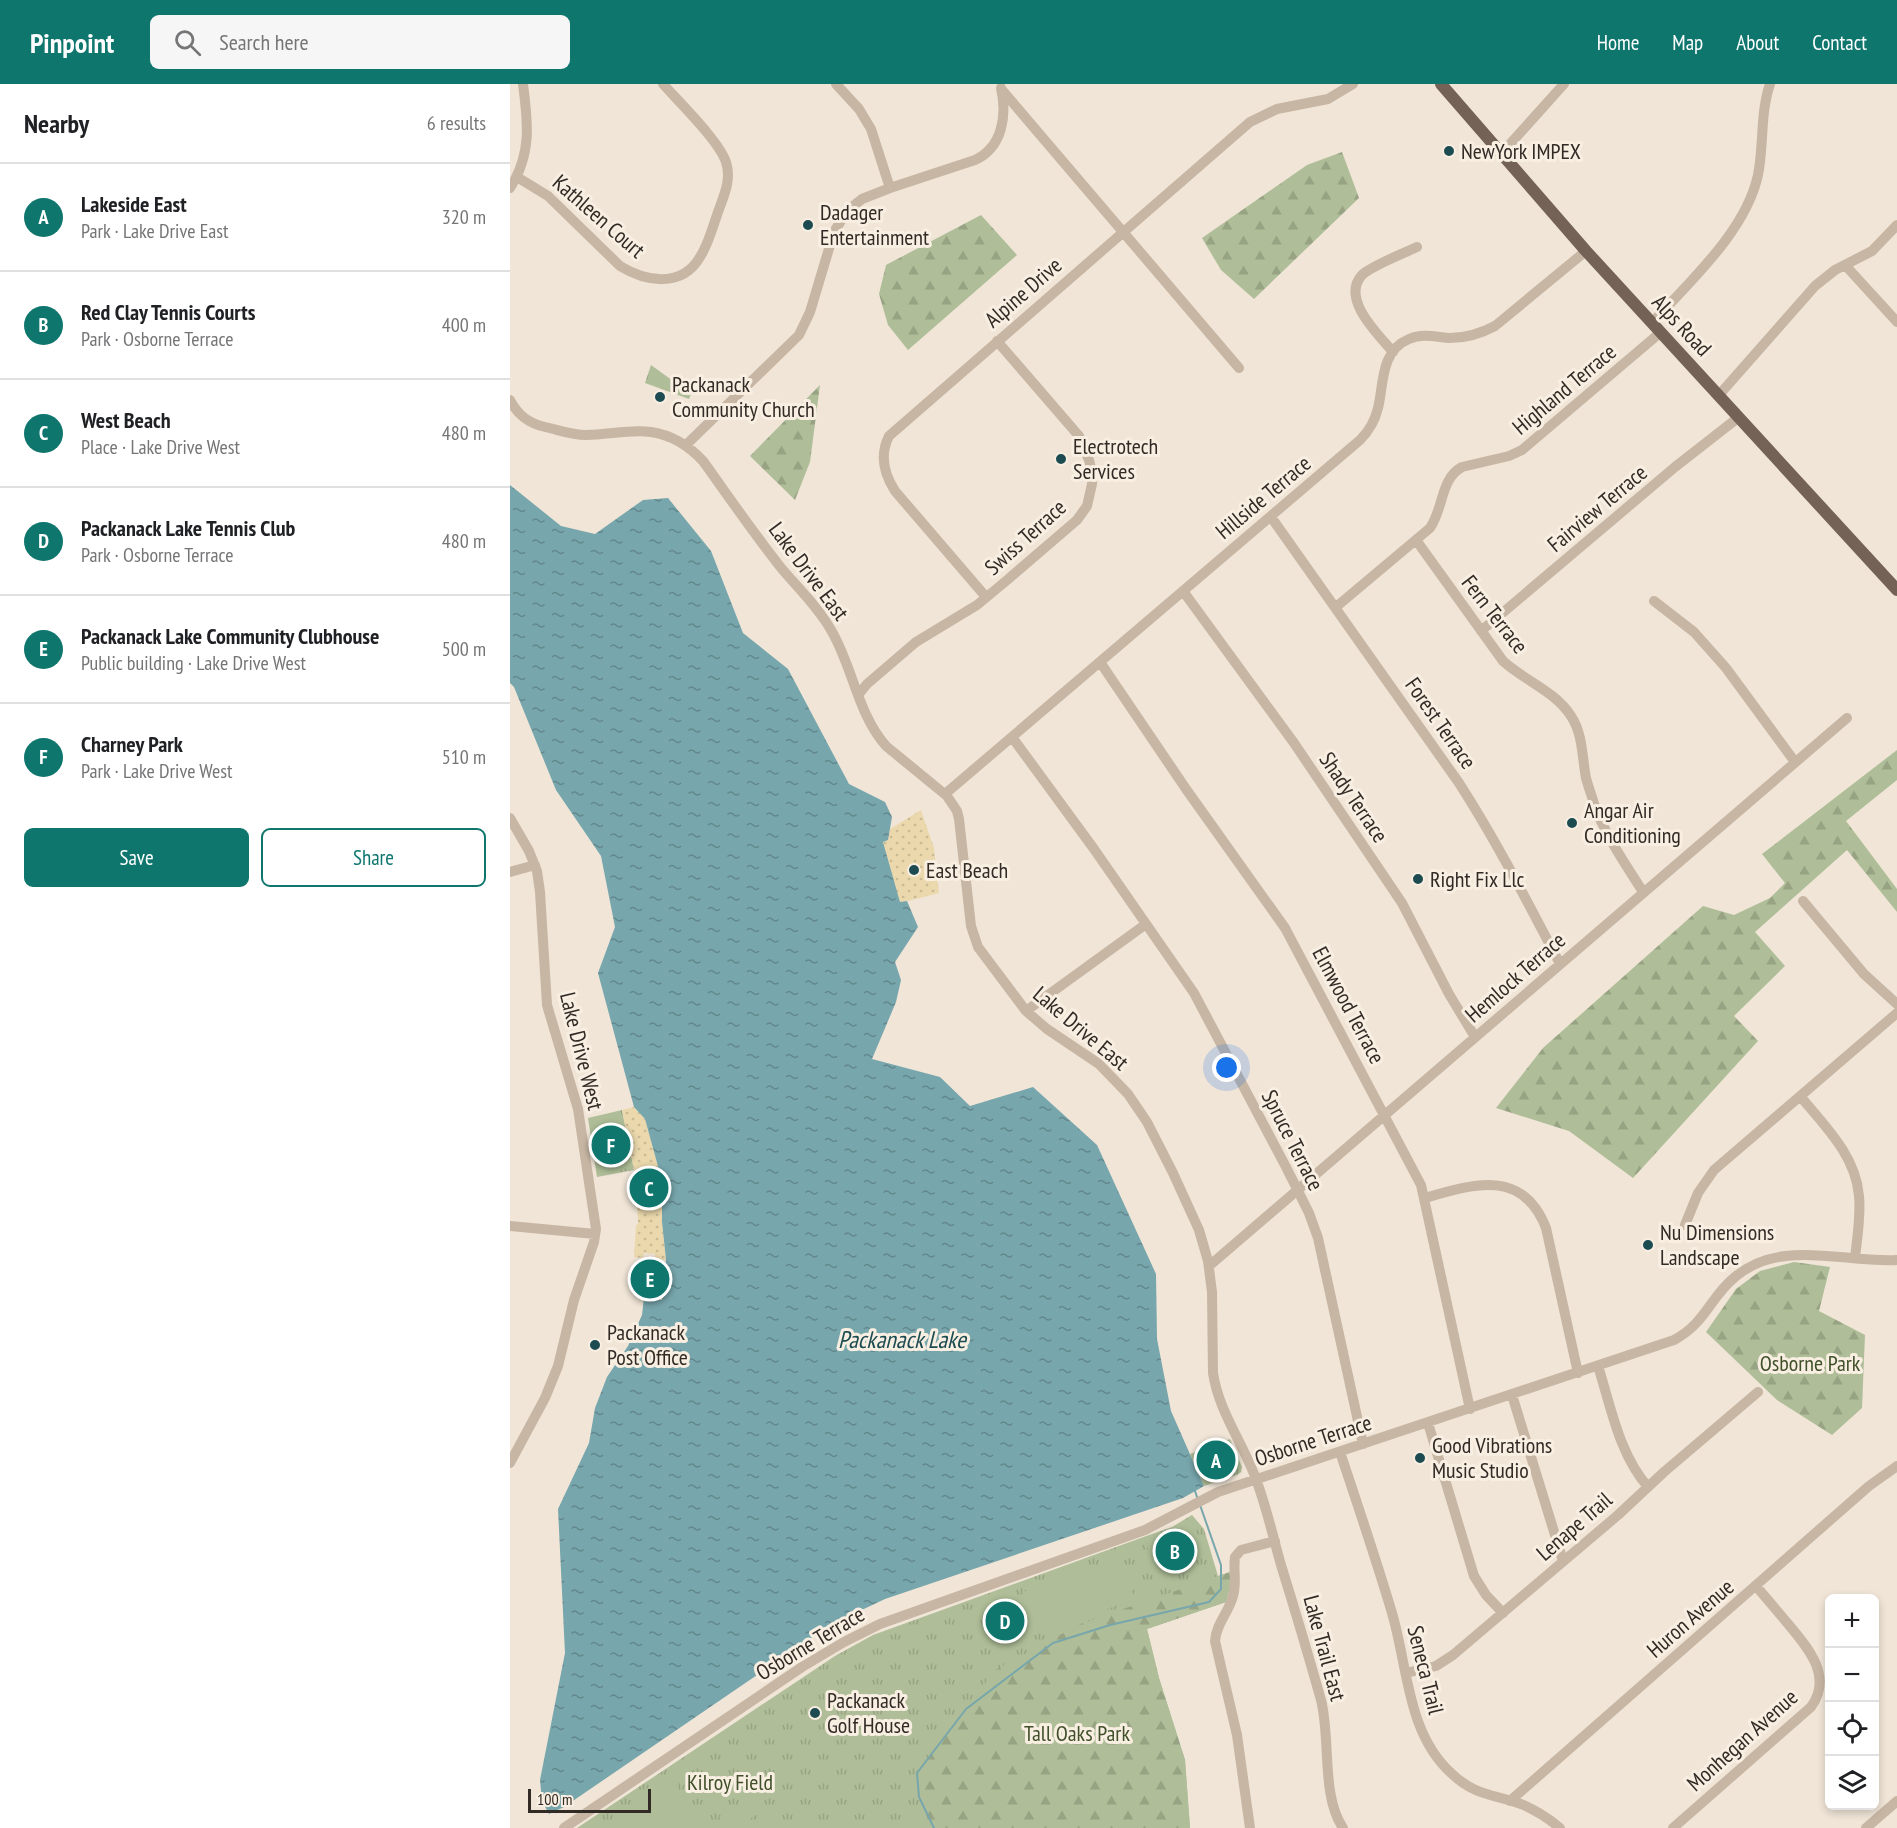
<!DOCTYPE html>
<meta charset="utf-8">
<style>
body{margin:0;font-family:"PT Sans Narrow",sans-serif;background:#f6f6f6;color:#202124}
.controls{position:absolute;right:18px;bottom:18px;display:grid;overflow:hidden;border-radius:9px;box-shadow:0 3px 9px #0003}
.controls button{width:54px;height:54px;display:grid;place-items:center;padding:0;border:0;border-bottom:2px solid #e0e0e0;background:#fff;color:#202124;font:30px sans-serif}
.scale{position:absolute;left:18px;bottom:15px;width:123px;box-sizing:border-box;padding-left:6px;border:3px solid #322a25;border-top:0;font-size:16px;line-height:21px;white-space:nowrap;color:#322a25;-webkit-text-stroke:4px #f8efe2;paint-order:stroke}
.you{position:absolute;left:717px;top:984px;width:21px;height:21px;margin:-15px;border:4px solid #fff;border-radius:50%;background:#1a73e8;box-shadow:0 0 0 9px #1a73e833}
.badge{display:grid;place-items:center;width:39px;height:39px;border-radius:50%;background:#0f766e;color:#fff;font-size:20px;font-weight:700}
.pin{position:absolute;translate:-50% -50%;border:3px solid #fff;box-shadow:0 2px 6px #0006}
.list{margin:0;padding:0;list-style:none}
h2{display:flex;justify-content:space-between;align-items:center;height:78px;margin:0;padding:0 24px;font-size:26px}
h2 small{font-size:20px;font-weight:400;color:#757577}
.list li{display:grid;grid-template-columns:39px 1fr auto;gap:18px;align-items:center;box-sizing:border-box;height:108px;padding:0 24px;border-top:2px solid #e0e0e0}
.list b{display:block;font-size:22px;white-space:nowrap}
.list p{margin:0;font-size:20px;white-space:nowrap;color:#757577}
.list em{font-size:20px;font-style:normal;color:#757577}
.actions{display:flex;gap:12px;padding:18px 24px}
.actions a{flex:1;padding:14px 0;border:2px solid #0f766e;border-radius:9px;text-align:center;font-size:21px;color:#0f766e}
.actions .main{background:#0f766e;color:#fff}
.icon{flex:none;width:33px;height:33px;fill:none;stroke:currentColor;stroke-width:2;stroke-linecap:round;stroke-linejoin:round}
.map{position:relative;flex:none;width:1387px;height:1744px;overflow:hidden}
header{display:flex;align-items:center;gap:36px;box-sizing:border-box;height:84px;padding:0 30px;background:#0f766e;color:#fff}
header strong{font-size:28px}
nav{display:flex;gap:33px;margin-inline-start:auto;font-size:21px}
.search{width:420px;height:54px;background:#f6f6f6;display:flex;align-items:center;gap:15px;box-sizing:border-box;padding:0 21px;border-radius:9px;color:#757577;font-size:22px}
main{display:flex}
aside{flex:1;background:#fff}
.map>svg:first-child{display:block}
</style>
<header>
<strong>Pinpoint</strong>
<div class="search"><svg class="icon" aria-label="search" viewBox="0 0 24 24"><circle cx="10" cy="10" r="6"/><path d="M15 15l6 6"/></svg>Search here</div>
<nav><a>Home</a><a>Map</a><a>About</a><a>Contact</a></nav>
</header>
<main>
<aside>
<h2>Nearby<small>6 results</small></h2>
<ul class="list">
<li><span class="badge">A</span><div><b>Lakeside East</b><p>Park · Lake Drive East</p></div><em>320 m</em></li>
<li><span class="badge">B</span><div><b>Red Clay Tennis Courts</b><p>Park · Osborne Terrace</p></div><em>400 m</em></li>
<li><span class="badge">C</span><div><b>West Beach</b><p>Place · Lake Drive West</p></div><em>480 m</em></li>
<li><span class="badge">D</span><div><b>Packanack Lake Tennis Club</b><p>Park · Osborne Terrace</p></div><em>480 m</em></li>
<li><span class="badge">E</span><div><b>Packanack Lake Community Clubhouse</b><p>Public building · Lake Drive West</p></div><em>500 m</em></li>
<li><span class="badge">F</span><div><b>Charney Park</b><p>Park · Lake Drive West</p></div><em>510 m</em></li>
</ul>
<div class="actions"><a class="main">Save</a><a>Share</a></div>
</aside>
<div class="map">
<svg width="1387" height="1744" viewBox="0 0 1387 1744">
<defs>
<pattern id="grass-tufts" width="24" height="20" patternUnits="userSpaceOnUse" patternTransform="scale(1.5)"><rect width="24" height="20" fill="#afbe98"/><path d="M3 7l-1-3M5 7V3M7 7l1-3M15 17l-1-3M17 17v-4M19 17l1-3" fill="none" stroke="#97a383"/></pattern>
<pattern id="forest-firs" width="22" height="20" patternUnits="userSpaceOnUse" patternTransform="scale(1.5)"><rect width="22" height="20" fill="#afbe98"/><path d="M5 1l3.5 6h-7zM16 11l3.5 6h-7z" fill="#97a383"/></pattern>
<pattern id="sand-dots" width="8" height="8" patternUnits="userSpaceOnUse" patternTransform="scale(1.5)"><rect width="8" height="8" fill="#ebd9ad"/><path d="M2 2h.1M6 6h.1" fill="none" stroke="#caba95" stroke-width="1.8" stroke-linecap="round"/></pattern>
<pattern id="water-ripples" width="26" height="14" patternUnits="userSpaceOnUse" patternTransform="scale(1.5)"><rect width="26" height="14" fill="#77a6ac"/><path d="M2 4q2-2 4 0t4 0M15 11q2-2 4 0t4 0" fill="none" stroke="#62878c"/></pattern>
</defs>
<rect width="100%" height="100%" fill="#f0e5d7"/>
<path fill="url(#grass-tufts)" d="M141 281 181 310 179 315 135 299Z
M112 1026 124 1086 87 1093 78 1034Z
M720 1355 732 1383 731 1388 727 1391 694 1402 680 1370Z
M682 1431 694 1445 708 1492 720 1488 716 1518 637 1545 649 1594 675 1676 680 1744H67L325 1572 363 1551 639 1451 662 1443Z"/>
<path fill="url(#forest-firs)" d="M832 68 849 114 744 215 711 186 692 154 797 81Z
M471 131 507 171 398 266 378 241 369 210 376 181Z
M310 301 300 378 285 416 240 372Z
M1387 666V696L1336 737 1387 805V828L1337 766 1245 848 1275 882 1224 932 1248 957 1123 1094 1059 1047 986 1024 1033 964 1193 822 1224 831 1260 814 1275 799 1252 770Z
M1284 1178 1320 1183 1309 1227 1355 1251 1352 1324 1322 1351 1267 1316 1196 1248 1226 1205 1250 1187Z
M720 1488V1505L716 1518 637 1545 649 1594 675 1676 680 1744H424L409 1713 407 1689 485 1586 570 1540Z"/>
<path fill="url(#sand-dots)" d="M411 726 424 764 429 809 390 819 373 758 378 756 380 745Z
M124 1023 135 1035 152 1097V1138L156 1176 145 1175V1170L134 1169 133 1174 124 1173 126 1141 128 1140 126 1096 112 1026Z"/>
<path fill="#afbe98" d="M684 1443 694 1471 681 1475 671 1447Z
M666 1449 676 1477 664 1481 654 1454Z
M649 1455 659 1483 647 1488 636 1460Z
M609 1473 625 1515 529 1550 513 1508Z
M158 1689 193 1744H109C120 1716 134 1705 158 1689Z
M239 1714 249 1729 226 1744H216L209 1733Z"/>
<path fill="url(#water-ripples)" d="M0 401 51 442 85 450 133 416 158 414 201 467 233 549 278 585 339 700 375 718 382 733 378 756 373 758 390 818 397 817 408 843 385 878 391 896 386 918 362 975 430 993 460 1022 523 1003 587 1061 646 1190 647 1255 661 1327 694 1402 673 1414 375 1515 320 1541 54 1723 39 1730 32 1717 30 1696 55 1569 48 1425 79 1359 85 1324 97 1293 118 1262 132 1231 134 1214 152 1216 156 1176 152 1138V1097L135 1035 124 1023 88 889 105 843 91 772 46 706 4 603 0 599Z"/>
<g fill="none" stroke-linecap="round" stroke-linejoin="round">
<path stroke="#77a6ac" stroke-width="2" d="M685 1407 688 1416
M424 1744 409 1713 407 1689 456 1625 543 1559 600 1541 699 1518 711 1505V1481L690 1421"/>
<path stroke="#c7b6a3" stroke-width="10" d="M326 0 349 25 361 45 380 104
M492 6 729 284
M991 70 1054 0
M7 93 38 112 110 182C136 198 172 204 190 173 198 161 202 145 207 131 213 113 222 97 216 78 209 57 169 18 153 0
M0 104C22 70 18 38 13 0
M1335 181 1387 238
M1142 239C1180 197 1236 147 1248 91 1254 61 1250 29 1260 0
M883 268C869 251 830 215 852 191 861 182 894 169 907 163
M1209 311 1305 202 1325 186 1362 167 1387 141
M0 316C8 331 18 339 35 343 49 346 61 351 76 351 98 351 120 345 141 348 162 351 179 362 193 377 219 413 244 450 272 485 289 505 308 523 321 546 343 583 347 629 376 662L437 712 447 727 449 735 461 842 468 863 516 927 537 945 589 980 618 1010 637 1038 663 1089 689 1146 698 1177 702 1208 703 1289C709 1329 734 1360 747 1398 757 1425 763 1453 771 1481 785 1526 798 1570 811 1616 821 1655 811 1712 833 1744
M176 361 289 251 300 228 324 148 337 127 352 115 380 104 465 76C493 63 497 31 491 4
M761 433 949 699C987 758 1018 819 1050 880
M906 456 993 577C1015 597 1045 607 1061 632 1073 650 1072 673 1076 694 1078 702 1082 712 1084 720 1095 751 1116 781 1133 808
M673 507 784 659 892 819 939 910 965 953
M476 513 385 407C374 390 369 372 379 352L740 38 767 25 818 15 843 0
M1144 517 1184 548 1216 584 1285 678
M826 523 920 444C934 424 930 395 952 383L999 372 1012 366 1151 248
M971 547 1165 383 1229 333
M590 578 676 705 775 844 911 1101 960 1325
M349 610 357 600 406 558 467 521 496 497 567 436 577 422 582 400V388L579 376 569 352 487 257
M502 653 584 765 684 909 776 1083 799 1129 808 1154 853 1360
M435 710 850 356C859 347 865 337 868 324 874 300 870 267 899 255 913 249 926 253 940 254 957 254 970 250 985 242L1076 167
M0 734 19 767 27 787 30 808 37 921 68 1025 86 1145 84 1158 64 1216 48 1282 35 1314 0 1379
M0 788 25 781
M1293 817 1354 890 1387 920
M516 927 636 840
M1290 1012C1315 1042 1346 1072 1349 1112 1351 1133 1347 1154 1345 1174
M915 1114C963 1100 1013 1084 1036 1144L1068 1289
M1175 1141 1188 1109 1204 1086 1387 929
M0 1142 85 1150
M699 1182 1337 634
M1088 1282C1101 1323 1109 1370 1138 1403
M1002 1311 1053 1477
M918 1339 964 1492 976 1511 993 1529
M830 1368C848 1422 866 1475 882 1529 898 1583 897 1649 941 1689 965 1712 983 1710 1011 1720 1025 1726 1038 1734 1050 1744
M896 1589 926 1582 943 1571 1108 1431 1154 1388 1248 1308
M1000 1717 1359 1402 1387 1382
M54 1744 292 1583 334 1558 370 1540 635 1446 708 1408 1164 1256C1196 1239 1200 1213 1225 1193 1271 1154 1333 1179 1387 1176
M740 1744 727 1651 705 1557C706 1540 719 1528 723 1512 727 1499 723 1486 725 1473L731 1466 765 1457
M1163 1744 1301 1623C1323 1593 1299 1565 1279 1541 1268 1528 1257 1515 1246 1502
M1356 1744 1387 1717"/>
<path stroke="#746256" stroke-width="12" d="M931 0 1076 167 1387 506"/>
</g>
<g fill="#1c4c52" stroke="#f8efe2" stroke-width="2">
<circle cx="939" cy="67" r="6"/>
<circle cx="298" cy="141" r="6"/>
<circle cx="150" cy="313" r="6"/>
<circle cx="551" cy="375" r="6"/>
<circle cx="1062" cy="739" r="6"/>
<circle cx="404" cy="786" r="6"/>
<circle cx="908" cy="795" r="6"/>
<circle cx="1138" cy="1161" r="6"/>
<circle cx="85" cy="1261" r="6"/>
<circle cx="910" cy="1374" r="6"/>
<circle cx="305" cy="1629" r="6"/>
</g>
<g text-anchor="middle" dominant-baseline="central" stroke-width="6" stroke-linejoin="round" paint-order="stroke">
<g font-size="22" fill="#322a25" stroke="#f8efe2" text-anchor="start">
<text x="951" y="67">NewYork IMPEX</text>
<text x="310" y="128">Dadager<tspan x="310" dy="25">Entertainment</tspan></text>
<text x="162" y="300">Packanack<tspan x="162" dy="25">Community Church</tspan></text>
<text x="563" y="362">Electrotech<tspan x="563" dy="25">Services</tspan></text>
<text x="1074" y="726">Angar Air<tspan x="1074" dy="25">Conditioning</tspan></text>
<text x="416" y="786">East Beach</text>
<text x="920" y="795">Right Fix Llc</text>
<text x="1150" y="1148">Nu Dimensions<tspan x="1150" dy="25">Landscape</tspan></text>
<text x="97" y="1248">Packanack<tspan x="97" dy="25">Post Office</tspan></text>
<text x="922" y="1361">Good Vibrations<tspan x="922" dy="25">Music Studio</tspan></text>
<text x="317" y="1616">Packanack<tspan x="317" dy="25">Golf House</tspan></text>
</g>
<g font-size="22" fill="#322a25" stroke="#f8efe2">
<text transform="translate(89 132) rotate(41)">Kathleen Court</text>
<text transform="translate(513 208) rotate(-41)">Alpine Drive</text>
<text transform="translate(1172 241) rotate(47)">Alps Road</text>
<text transform="translate(1054 305) rotate(-40)">Highland Terrace</text>
<text transform="translate(753 413) rotate(-40)">Hillside Terrace</text>
<text transform="translate(1087 424) rotate(-40)">Fairview Terrace</text>
<text transform="translate(515 453) rotate(-42)">Swiss Terrace</text>
<text transform="translate(299 487) rotate(53)">Lake Drive East</text>
<text transform="translate(985 530) rotate(52)">Fern Terrace</text>
<text transform="translate(931 639) rotate(55)">Forest Terrace</text>
<text transform="translate(844 713) rotate(56)">Shady Terrace</text>
<text transform="translate(1005 893) rotate(-41)">Hemlock Terrace</text>
<text transform="translate(839 921) rotate(62)">Elmwood Terrace</text>
<text transform="translate(571 944) rotate(40)">Lake Drive East</text>
<text transform="translate(72 967) rotate(76)">Lake Drive West</text>
<text transform="translate(783 1056) rotate(63)">Spruce Terrace</text>
<text transform="translate(803 1356) rotate(-18)">Osborne Terrace</text>
<text transform="translate(1064 1442) rotate(-41)">Lenape Trail</text>
<text transform="translate(1180 1534) rotate(-41)">Huron Avenue</text>
<text transform="translate(300 1559) rotate(-31)">Osborne Terrace</text>
<text transform="translate(815 1564) rotate(75)">Lake Trail East</text>
<text transform="translate(916 1586) rotate(76)">Seneca Trail</text>
<text transform="translate(1232 1656) rotate(-42)">Monhegan Avenue</text>
</g>
<g font-size="22" fill="#40502a" stroke="#f8efe2">
<text x="1300" y="1279">Osborne Park</text>
<text x="567" y="1649">Tall Oaks Park</text>
<text x="220" y="1698">Kilroy Field</text>
</g>
<g font-size="24" font-style="italic" fill="#1c4c52" stroke="#f8efe2">
<text x="392" y="1255">Packanack Lake</text>
</g>
</g>
</svg>
<div class="controls">
<button>+</button>
<button>−</button>
<button><svg class="icon" aria-label="locate" viewBox="0 0 24 24"><circle cx="12" cy="12" r="6"/><path d="M12 2v4M12 18v4M2 12h4M18 12h4"/></svg></button>
<button><svg class="icon" aria-label="layers" viewBox="0 0 24 24"><path d="M12 4l9 5-9 5-9-5zM3 14l9 5 9-5"/></svg></button>
</div>
<div class="scale">100 m</div>
<div class="you"></div>
<div class="pin badge" style="left:706px;top:1376px">A</div>
<div class="pin badge" style="left:665px;top:1467px">B</div>
<div class="pin badge" style="left:139px;top:1104px">C</div>
<div class="pin badge" style="left:495px;top:1537px">D</div>
<div class="pin badge" style="left:140px;top:1195px">E</div>
<div class="pin badge" style="left:101px;top:1061px">F</div>
</div>
</main>
